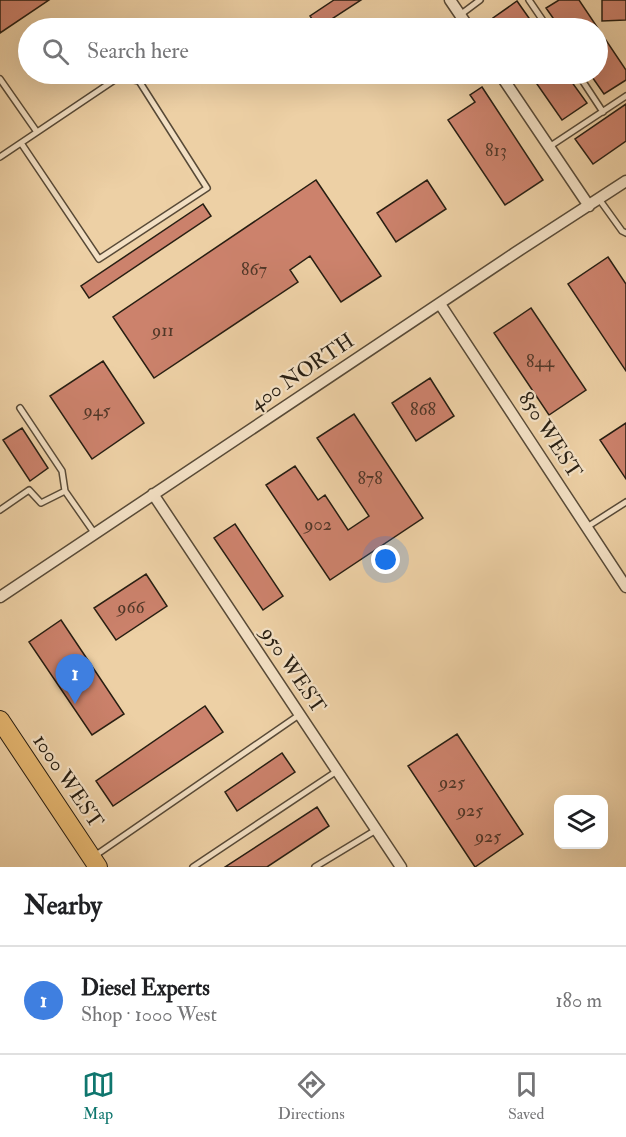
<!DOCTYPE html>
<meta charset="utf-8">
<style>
body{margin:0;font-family:"IM FELL Double Pica",serif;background:#f2f2f2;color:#202124}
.controls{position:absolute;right:18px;bottom:18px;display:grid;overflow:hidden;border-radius:12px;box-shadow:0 6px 24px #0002}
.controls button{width:54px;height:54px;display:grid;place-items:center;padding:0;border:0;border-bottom:2px solid #e0e0e0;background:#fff;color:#202124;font:30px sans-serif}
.you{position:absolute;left:386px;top:560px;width:21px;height:21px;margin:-15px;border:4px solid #fff;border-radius:50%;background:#1a73e8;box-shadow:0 0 0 9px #1a73e833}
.badge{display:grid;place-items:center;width:39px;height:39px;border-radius:50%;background:#0f766e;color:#fff;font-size:20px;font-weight:700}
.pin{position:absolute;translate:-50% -50px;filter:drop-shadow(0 2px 3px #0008)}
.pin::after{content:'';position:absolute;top:32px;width:21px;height:18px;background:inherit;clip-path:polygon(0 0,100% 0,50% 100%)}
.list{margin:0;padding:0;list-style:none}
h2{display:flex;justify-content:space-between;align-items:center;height:78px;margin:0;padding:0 24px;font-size:26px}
h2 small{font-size:20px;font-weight:400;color:#757577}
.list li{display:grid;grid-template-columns:39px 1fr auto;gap:18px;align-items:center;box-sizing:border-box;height:108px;padding:0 24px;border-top:2px solid #e0e0e0}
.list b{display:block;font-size:22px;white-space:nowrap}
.list p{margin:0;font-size:20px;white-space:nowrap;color:#757577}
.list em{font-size:20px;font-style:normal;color:#757577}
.icon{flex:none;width:33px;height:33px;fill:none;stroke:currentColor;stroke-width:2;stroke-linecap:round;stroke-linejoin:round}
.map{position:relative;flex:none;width:626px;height:867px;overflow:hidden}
.search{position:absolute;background:#fff;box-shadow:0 6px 24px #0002;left:18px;right:18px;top:18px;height:66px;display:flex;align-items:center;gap:15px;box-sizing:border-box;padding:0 21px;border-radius:33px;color:#757577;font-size:22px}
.sheet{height:186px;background:#fff}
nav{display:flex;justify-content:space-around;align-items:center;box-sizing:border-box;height:84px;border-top:2px solid #e0e0e0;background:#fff;font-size:16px;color:#757577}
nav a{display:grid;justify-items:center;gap:3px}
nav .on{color:#0f766e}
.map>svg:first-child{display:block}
</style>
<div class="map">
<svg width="626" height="867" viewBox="0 0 626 867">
<rect width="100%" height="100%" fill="#edd0a5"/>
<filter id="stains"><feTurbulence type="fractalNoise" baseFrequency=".00333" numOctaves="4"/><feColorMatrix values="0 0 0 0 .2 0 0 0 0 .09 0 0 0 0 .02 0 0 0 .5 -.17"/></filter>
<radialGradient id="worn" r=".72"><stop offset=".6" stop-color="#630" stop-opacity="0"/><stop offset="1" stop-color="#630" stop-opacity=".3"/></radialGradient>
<path fill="#cc826c" stroke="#271e12" stroke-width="1.5" d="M0 0H49L0 33Z
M334 0H361L318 28 310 16Z
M559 0H579L626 70V80L604 94 590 74H597V28H560L546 8Z
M602 0H626V20L602 21Z
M517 1 536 28H500L493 18Z
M530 74H566L587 103 562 120Z
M482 87 543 180 505 205 448 120 475 102 470 95Z
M626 104V141L593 164 575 139Z
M316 180 381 276 341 302 310 256 290 270 298 282 154 378 113 317Z
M427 180 446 209 396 242 377 213Z
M203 204 211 216 89 298 81 286Z
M608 257 626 284V371L568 284Z
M531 308 586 390 549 415 494 333Z
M103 361 144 423 92 459 50 396Z
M430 378 454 416 416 441 392 403Z
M354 414 423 518 330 580 266 485 295 466 318 500 325 495 348 530 369 516 317 438Z
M626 423V479L600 440Z
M22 428 48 468 30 481 3 440Z
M235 524 283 596 263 610 214 538Z
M146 574 167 606 116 640 94 608Z
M61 620 124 714 92 735 29 642Z
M205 706 223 732 113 806 96 781Z
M457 734 523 834 475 867 408 766Z
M282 753 295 772 237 811 225 792Z
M317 807 329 826 267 867H225Z"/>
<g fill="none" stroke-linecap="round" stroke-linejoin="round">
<defs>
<path id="service" d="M529 0 548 28
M460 15 480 0
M578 74 603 112
M0 79 37 132
M549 147 626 96
M0 157 119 77 139 81 207 188 99 259 21 143
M599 199 622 231 626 233
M20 408 62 471 65 491
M0 510 29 490 41 503 65 491 95 534
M587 527 626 502
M96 855 299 715
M193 867 337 771
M315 867 376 830"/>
<path id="minor" d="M450 0 469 28
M500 74 589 206
M440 304 626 587
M153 494 401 867
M0 597 515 253 626 181"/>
<path id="primary" d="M0 720 98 867"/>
</defs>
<use href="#service" stroke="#584a37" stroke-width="8"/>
<use href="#minor" stroke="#584a37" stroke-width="13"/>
<use href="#primary" stroke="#271e12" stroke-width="20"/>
<use href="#service" stroke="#f3e0c4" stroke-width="5"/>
<use href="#minor" stroke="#f3e0c4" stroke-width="10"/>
<use href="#primary" stroke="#e6b872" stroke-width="18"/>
</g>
<g text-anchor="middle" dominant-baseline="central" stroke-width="4.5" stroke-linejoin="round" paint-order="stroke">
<g font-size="18" fill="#503728">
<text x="496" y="150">813</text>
<text x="254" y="269">867</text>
<text x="163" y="330">911</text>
<text x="540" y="361">844</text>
<text x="423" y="409">868</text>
<text x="97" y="410">945</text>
<text x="370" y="478">878</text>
<text x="318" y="524">902</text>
<text x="131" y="607">966</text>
<text x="452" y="782">925</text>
<text x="470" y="810">925</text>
<text x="488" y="836">925</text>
</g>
<g font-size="21" fill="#271e12" stroke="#f3e0c4">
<text transform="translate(302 372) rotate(-34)">400 NORTH</text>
<text transform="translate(550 435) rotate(57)">850 WEST</text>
<text transform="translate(293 670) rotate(56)">950 WEST</text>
<text transform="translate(68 781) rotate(56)">1000 WEST</text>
</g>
</g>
<rect width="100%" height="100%" filter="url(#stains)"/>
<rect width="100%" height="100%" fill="url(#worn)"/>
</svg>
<div class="controls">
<button><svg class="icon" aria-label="layers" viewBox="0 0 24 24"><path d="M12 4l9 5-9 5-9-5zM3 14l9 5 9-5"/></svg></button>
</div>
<div class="you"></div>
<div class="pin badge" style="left:75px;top:704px;background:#3f7fe0">1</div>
<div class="search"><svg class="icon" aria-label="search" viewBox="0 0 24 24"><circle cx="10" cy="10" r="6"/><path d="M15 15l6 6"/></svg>Search here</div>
</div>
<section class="sheet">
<h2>Nearby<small></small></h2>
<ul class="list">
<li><span class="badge" style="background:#3f7fe0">1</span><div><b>Diesel Experts</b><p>Shop · 1000 West</p></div><em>180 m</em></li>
</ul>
</section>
<nav>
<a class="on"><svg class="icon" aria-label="map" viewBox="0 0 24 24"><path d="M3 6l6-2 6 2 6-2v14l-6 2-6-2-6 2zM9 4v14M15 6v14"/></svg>Map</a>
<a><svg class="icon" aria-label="directions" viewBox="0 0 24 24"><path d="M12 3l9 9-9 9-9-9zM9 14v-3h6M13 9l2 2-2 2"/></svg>Directions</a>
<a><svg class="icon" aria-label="saved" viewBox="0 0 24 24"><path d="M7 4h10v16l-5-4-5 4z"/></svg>Saved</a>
</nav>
